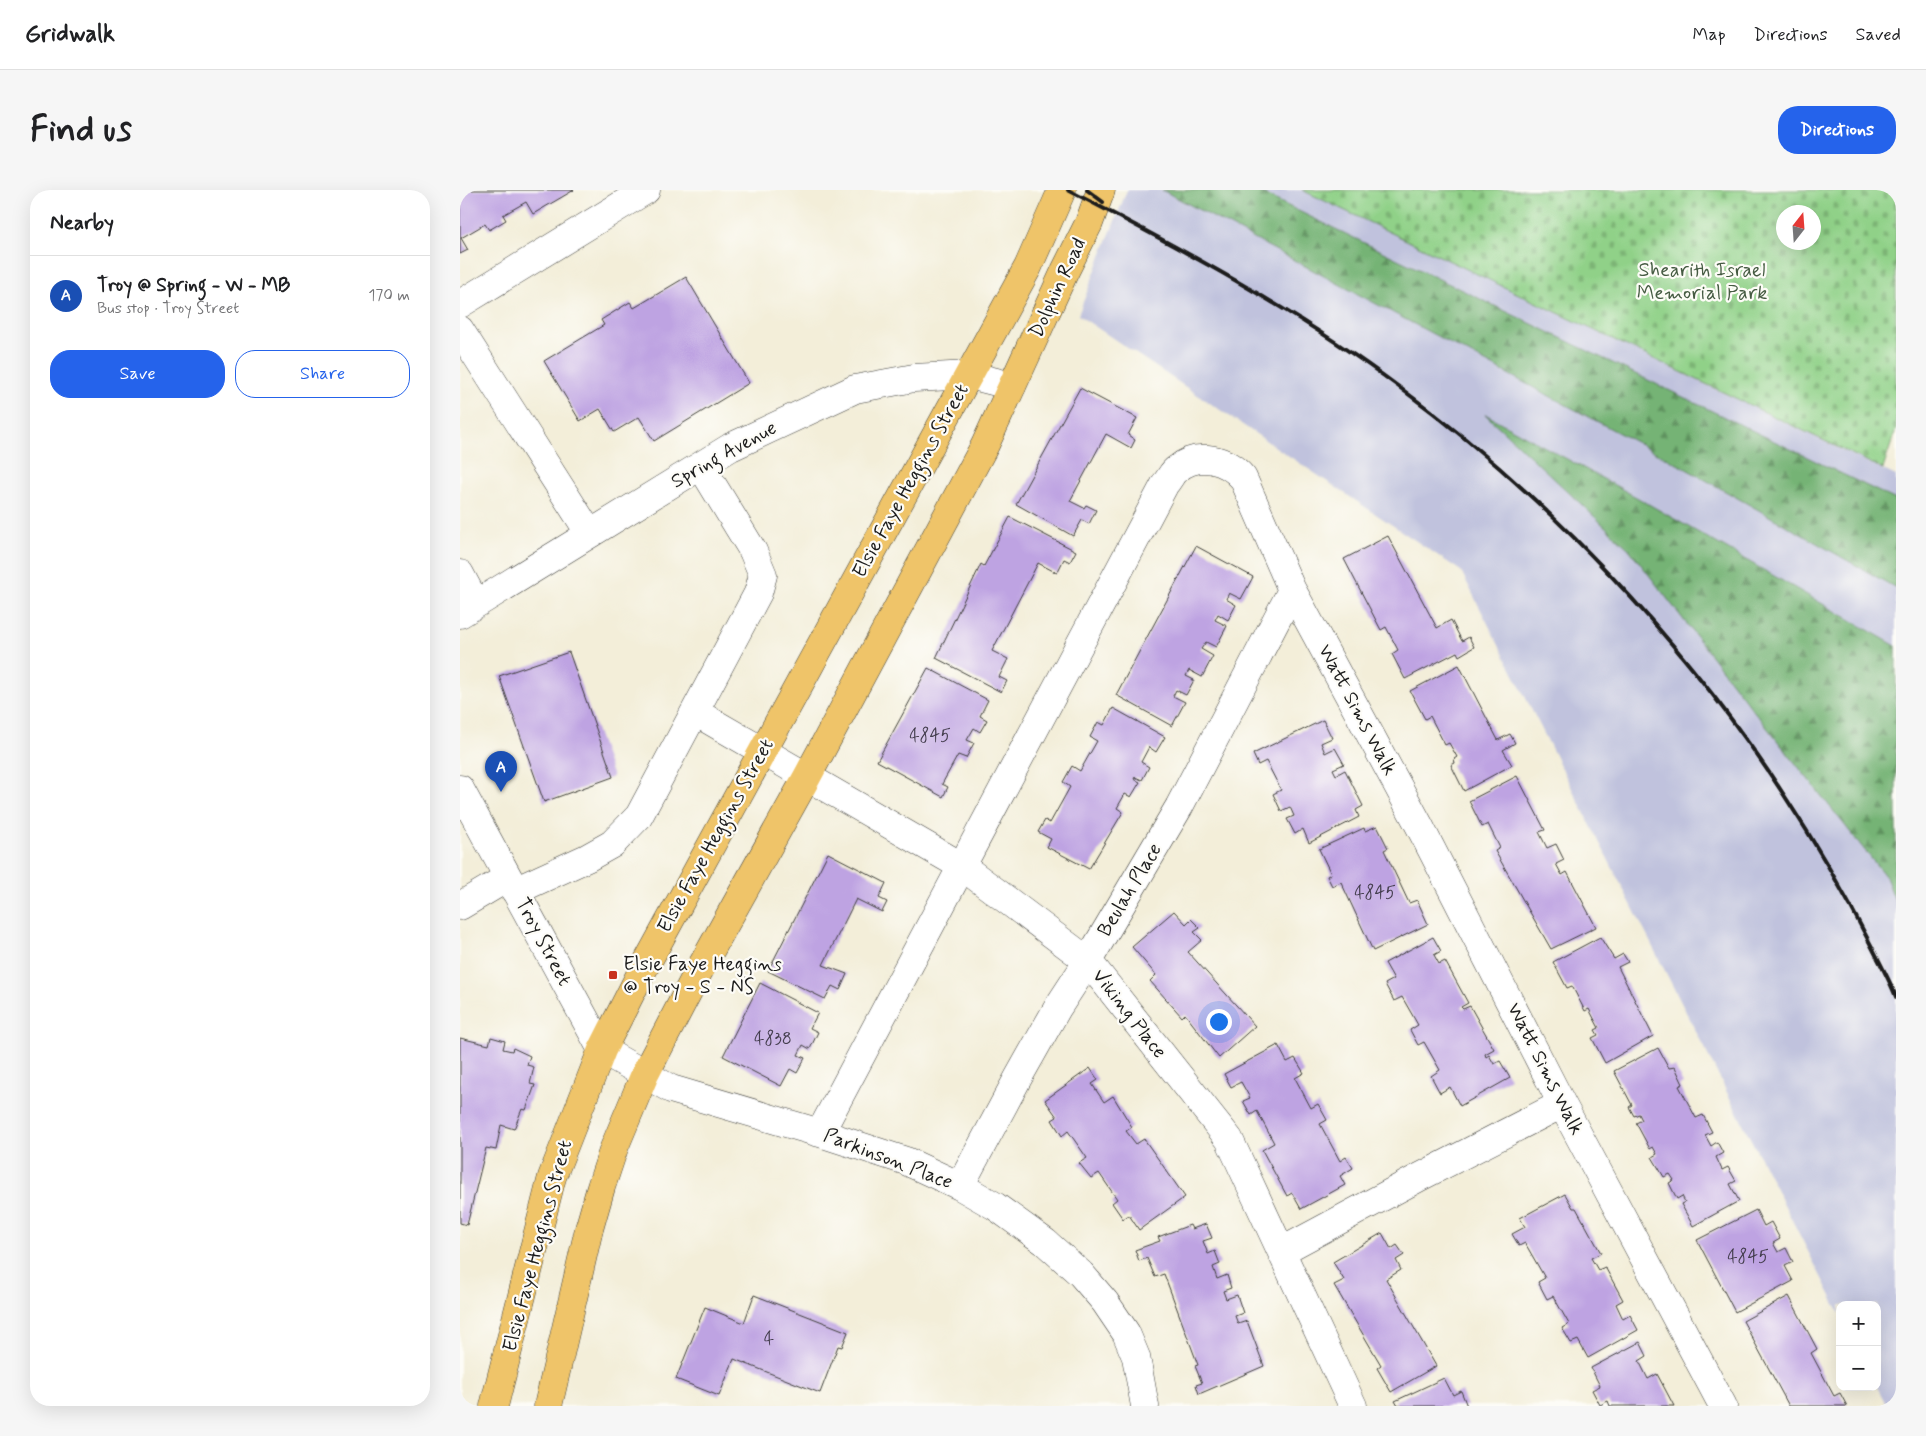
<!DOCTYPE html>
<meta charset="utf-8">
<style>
body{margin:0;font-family:Mynerve,sans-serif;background:#f6f6f6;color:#202124}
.controls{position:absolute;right:15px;bottom:15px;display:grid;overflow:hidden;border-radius:10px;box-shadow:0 5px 20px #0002}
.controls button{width:45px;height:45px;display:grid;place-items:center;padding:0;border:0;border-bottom:1px solid #e0e0e0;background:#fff;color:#202124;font:25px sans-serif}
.compass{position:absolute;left:1316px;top:15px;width:45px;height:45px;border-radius:50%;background:#fff;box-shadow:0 5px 20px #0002;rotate:17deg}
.you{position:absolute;left:758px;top:831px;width:18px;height:18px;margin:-12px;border:4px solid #fff;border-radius:50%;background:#1a73e8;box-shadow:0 0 0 8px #1a73e833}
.badge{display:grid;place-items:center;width:32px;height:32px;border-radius:50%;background:#2563eb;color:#fff;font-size:16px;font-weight:700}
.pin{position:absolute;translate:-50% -41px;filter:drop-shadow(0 1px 2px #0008)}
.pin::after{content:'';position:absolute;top:26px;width:18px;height:15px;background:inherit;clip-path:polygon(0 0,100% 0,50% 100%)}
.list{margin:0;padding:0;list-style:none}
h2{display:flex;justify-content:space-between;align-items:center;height:65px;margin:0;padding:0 20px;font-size:21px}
h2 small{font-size:16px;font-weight:400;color:#757577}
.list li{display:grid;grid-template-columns:32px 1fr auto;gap:15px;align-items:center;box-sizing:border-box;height:80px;padding:0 20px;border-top:1px solid #e0e0e0}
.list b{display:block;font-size:19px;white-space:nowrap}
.list p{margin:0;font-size:16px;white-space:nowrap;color:#757577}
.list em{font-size:16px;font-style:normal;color:#757577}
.actions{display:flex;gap:10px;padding:15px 20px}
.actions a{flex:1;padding:11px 0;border:1px solid #2563eb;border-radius:20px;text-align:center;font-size:18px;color:#2563eb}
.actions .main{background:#2563eb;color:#fff}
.map{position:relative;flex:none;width:1436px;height:1216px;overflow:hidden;border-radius:20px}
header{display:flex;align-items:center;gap:30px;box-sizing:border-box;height:70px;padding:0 25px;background:#fff;border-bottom:1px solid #e0e0e0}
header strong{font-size:24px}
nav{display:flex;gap:28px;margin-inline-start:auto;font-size:18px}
.intro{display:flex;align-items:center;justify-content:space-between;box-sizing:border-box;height:120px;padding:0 30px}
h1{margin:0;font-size:35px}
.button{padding:12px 22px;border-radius:20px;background:#2563eb;color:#fff;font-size:18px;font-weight:700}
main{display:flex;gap:30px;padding:0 30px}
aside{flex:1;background:#fff;border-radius:20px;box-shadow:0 5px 20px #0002}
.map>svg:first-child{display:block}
</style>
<header>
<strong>Gridwalk</strong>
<nav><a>Map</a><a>Directions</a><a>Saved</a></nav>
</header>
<div class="intro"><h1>Find us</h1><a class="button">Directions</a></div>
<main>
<aside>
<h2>Nearby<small></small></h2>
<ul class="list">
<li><span class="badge" style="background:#1a4fb4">A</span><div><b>Troy @ Spring - W - MB</b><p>Bus stop · Troy Street</p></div><em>170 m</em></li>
</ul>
<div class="actions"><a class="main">Save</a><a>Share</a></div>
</aside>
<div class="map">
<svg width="1436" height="1216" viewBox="0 0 1436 1216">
<defs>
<pattern id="forest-firs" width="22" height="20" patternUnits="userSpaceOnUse" patternTransform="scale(1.25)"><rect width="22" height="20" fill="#74b374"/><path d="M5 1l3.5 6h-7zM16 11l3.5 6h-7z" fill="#5e915e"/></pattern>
<pattern id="cemetery-stones" width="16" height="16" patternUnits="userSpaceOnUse" patternTransform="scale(1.25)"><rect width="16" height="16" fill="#90d188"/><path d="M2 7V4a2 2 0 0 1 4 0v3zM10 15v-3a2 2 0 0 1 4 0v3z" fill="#7cb375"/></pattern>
</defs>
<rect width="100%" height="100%" fill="#fdfcf7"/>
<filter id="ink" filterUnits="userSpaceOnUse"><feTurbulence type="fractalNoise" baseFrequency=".02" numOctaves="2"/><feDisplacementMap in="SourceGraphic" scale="10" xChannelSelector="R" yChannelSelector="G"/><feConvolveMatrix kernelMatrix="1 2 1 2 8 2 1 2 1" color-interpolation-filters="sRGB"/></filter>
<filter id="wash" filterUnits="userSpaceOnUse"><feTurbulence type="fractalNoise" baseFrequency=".0096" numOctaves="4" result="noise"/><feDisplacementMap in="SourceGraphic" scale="20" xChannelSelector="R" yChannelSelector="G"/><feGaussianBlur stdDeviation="1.12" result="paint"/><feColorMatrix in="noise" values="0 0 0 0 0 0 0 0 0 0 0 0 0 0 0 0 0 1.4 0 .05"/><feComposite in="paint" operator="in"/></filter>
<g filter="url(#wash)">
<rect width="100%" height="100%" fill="#f3eed9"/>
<path fill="#c0c2dd" d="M667 0H842L1436 286V1216H1427L1417 1197V1115H1380V1124L1001 381 618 125Z"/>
<path fill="url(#forest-firs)" stroke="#486848" d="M702 0H795L1436 310V398L1221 276Z
M1025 224 1178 308 1436 456V713L1426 687 1293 520 1169 359Z"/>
<path fill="url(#cemetery-stones)" stroke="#567652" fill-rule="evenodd" d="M842 0H1436V239L1423 279ZM1324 22H1354V52H1324Z"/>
<g id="blocks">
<path fill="#bea3e2" d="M0 0H114L73 24 66 12 43 25 46 30 29 40 25 34 1 48 8 60 0 64Z
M226 87 289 193 194 251 179 227 154 242 140 219 120 231 84 171 144 135 141 130 170 112 174 118Z
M620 198 677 228 668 245 675 250 671 258 646 244 610 311 624 318 626 315 636 320 629 334 622 330 613 346 556 314Z
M550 327 616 361 610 372 604 369 597 383 578 373 532 461 548 469 539 487 547 491 541 502 476 468 521 374 524 376Z
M928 346 977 438 991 430 1002 451 1009 447 1014 457 999 466 997 462 945 489 932 464 938 460 926 437 921 440 884 369Z
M736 356 793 387 781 409 769 403 766 409 776 415 768 430 758 424 755 430 767 436 756 457 746 452 741 459 753 466 742 487 729 480 726 486 734 490 726 505 716 500 713 506 725 512 712 536 656 505Z
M109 462 153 587 84 612 39 486Z
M999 475 1038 550 1050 544 1055 553 1043 560 1052 575 1004 601 991 575 995 573 994 569 997 567 989 553 985 555 970 526 965 529 950 501Z
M468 478 528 510 520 526 527 530 520 542 514 538 507 550 514 553 506 568 498 565 482 594 488 597 483 607 417 571Z
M653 518 705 547 696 562 689 557 681 572 689 577 682 590 675 587 674 589 680 592 671 607 665 604 657 618 663 622 629 679 587 657 591 649 578 642 585 630 590 633 610 597 603 592 612 576 620 581 637 551 630 547 638 532 644 535Z
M863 530 872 548 861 553 865 563 875 558 884 574 873 579 876 585 885 580 903 616 896 620 899 627 849 653 843 639 835 644 827 629 834 626 830 617 821 621 813 604 821 600 806 571 798 575 793 564Z
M1057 586 1085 640 1079 642 1087 658 1096 654 1104 670 1096 674 1102 685 1107 682 1136 737 1091 759 1035 661 1040 658 1028 634 1022 637 1009 611Z
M917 636 928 658 924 660 949 713 957 710 968 734 913 761 881 692 872 696 867 686 871 684 859 659 904 638 905 641Z
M368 663 426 693 419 708 427 712 422 722 396 709 363 775 387 784 380 800 372 796 365 809 308 781Z
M714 721 726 734 731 729 740 738 734 742 742 750 728 762 795 836 759 868 725 824 722 827 690 791 696 785 672 757Z
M973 747 981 761 974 765 979 774 985 771 1008 813 1001 817 1003 819 1010 816 1034 859 1025 864 1026 867 1029 865 1034 874 1040 871 1050 888 1000 916 990 897 980 903 971 886 980 880 964 852 958 855 950 840 958 835 942 807 934 811 925 794 934 789 925 773Z
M1140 747 1154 769 1163 764 1168 772 1158 777 1193 846 1145 873 1132 848 1138 845 1135 840 1139 838 1129 819 1125 821 1112 796 1107 798 1093 772Z
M300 793 358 823 350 838 358 842 350 859 343 855 338 865 345 868 337 883 330 879 321 896 263 866Z
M31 847 45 851 43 859 52 861 53 858 70 866 67 875 74 877 70 894 75 895 66 920 62 919 54 939 41 935 36 960 26 958 7 1035 0 1033V848L29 855Z
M818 855 827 872 835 868 844 883 835 888 851 918 858 914 867 930 860 934 880 971 886 967 893 978 880 986 885 995 841 1019 832 1003 827 1006 802 960 814 953 797 921 791 925 783 911 790 908 781 892 771 897 764 884Z
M1198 858 1209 878 1215 877 1223 894 1219 896 1236 928 1243 925 1252 942 1245 945 1251 956 1257 952 1263 963 1256 967 1262 980 1268 977 1276 991 1270 994 1279 1011 1233 1036 1221 1014 1225 1012 1222 1006 1217 1009 1209 993 1214 990 1210 984 1204 987 1192 967 1197 964 1193 957 1190 959 1176 933 1182 930 1179 924 1174 926 1169 917 1172 915 1154 881Z
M630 878 638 890 632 894 644 912 653 906 672 937 666 941 676 954 684 949 725 1007 679 1040 669 1025 663 1029 652 1013 657 1009 639 983 631 988 619 973 627 968 608 941 602 946 592 930 597 927 585 910Z
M1105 1004 1113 1018H1116L1141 1063 1131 1068 1138 1080 1145 1077 1163 1110 1156 1114 1163 1129 1170 1125 1178 1140 1128 1168 1118 1150 1111 1153 1102 1138 1109 1134 1093 1106 1087 1109 1078 1092 1085 1088 1065 1053 1059 1056 1052 1044 1065 1037 1060 1028Z
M1296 1020 1304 1036 1311 1032 1320 1049 1313 1053 1318 1062 1326 1058 1333 1072 1325 1076 1333 1091 1275 1122 1237 1050Z
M746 1034 752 1048 743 1051 748 1064 755 1061 760 1074 753 1077 757 1089 767 1085 771 1098 763 1101 766 1109 777 1105 783 1123 775 1126 778 1134 787 1131 804 1176 739 1204 736 1195 742 1193 735 1176 738 1175 704 1084 695 1087 687 1068 679 1071 675 1060 700 1051 698 1047 730 1035 732 1039Z
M922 1043 931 1059 937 1055 944 1065 936 1070 941 1080 926 1089 976 1176 931 1202 917 1178 921 1175 874 1095 884 1090 873 1072Z
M294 1105 388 1142 382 1157 378 1156 360 1203 274 1169 259 1206 216 1189 245 1117 284 1133Z
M1329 1106 1357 1159 1351 1163 1374 1206 1380 1203 1387 1216H1329L1283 1131Z
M1180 1152 1187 1166 1179 1171 1188 1189 1197 1184 1214 1216H1150L1148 1211 1140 1215 1132 1200 1140 1196 1131 1178Z
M984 1188 993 1205 1001 1201 1007 1216H938L935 1211Z"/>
</g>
</g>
<g filter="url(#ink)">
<use href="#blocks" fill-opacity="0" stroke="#3c3c38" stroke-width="1"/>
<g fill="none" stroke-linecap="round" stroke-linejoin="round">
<defs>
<path id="minor" d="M0 114 186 0
M0 140 130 344
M0 384 16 414
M0 424 271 257 395 199 454 188 509 185 552 196
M235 522 503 677 628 771 769 949 893 1216
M0 599 142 860 211 899 360 943 446 971 500 996 535 1016 585 1052 621 1084 645 1112 666 1143 676 1167 685 1216
M55 701 127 668 152 654 179 626 298 403 303 385 293 361 241 276
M0 716 47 688
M360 943 705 294C709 290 712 282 717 279 738 261 767 269 783 288L832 400 959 635 1102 914 1263 1216
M500 996 558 888 598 817 628 771 719 617 832 400
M822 1061 958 988 1102 914"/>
<path id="major" d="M34 1216 92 987 142 860 179 787 568 77 602 0
M88 1216 129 1039 141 997 154 958 185 884 235 788 347 587 525 255 605 81 629 33 641 0"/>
</defs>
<use href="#minor" stroke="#3c3c38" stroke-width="29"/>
<use href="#major" stroke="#3c3c38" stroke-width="29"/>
<use href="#minor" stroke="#fff" stroke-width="28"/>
<use href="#major" stroke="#efc469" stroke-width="28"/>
<path stroke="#1c1c1c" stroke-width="4" d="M608 0C722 59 836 120 939 197 1088 307 1223 450 1324 605 1357 655 1386 706 1413 759 1421 775 1430 791 1436 807
M627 0 643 12"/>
</g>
</g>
<rect fill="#c8321e" stroke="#fdfcf7" stroke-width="2" x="148" y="780" width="10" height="10" rx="2.5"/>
<g text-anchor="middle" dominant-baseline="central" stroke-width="4.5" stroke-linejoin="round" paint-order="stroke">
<g font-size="18" fill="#443e4e">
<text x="470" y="546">4845</text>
<text x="915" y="703">4845</text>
<text x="313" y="849">4838</text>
<text x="1288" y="1067">4845</text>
<text x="309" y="1149">4</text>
</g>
<g font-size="20" fill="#455b42" stroke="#fdfcf7">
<text x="1242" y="80">Shearith Israel<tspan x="1242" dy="23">Memorial Park</tspan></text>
</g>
<g font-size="20" fill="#1c1c1c" stroke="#fdfcf7">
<text transform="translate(598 98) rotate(-65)">Dolphin Road</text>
<text transform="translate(264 265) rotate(-29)">Spring Avenue</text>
<text transform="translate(451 291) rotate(-61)">Elsie Faye Heggins Street</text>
<text transform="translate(897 520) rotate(62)">Watt Sims Walk</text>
<text transform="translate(256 646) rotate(-61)">Elsie Faye Heggins Street</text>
<text transform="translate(670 700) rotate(-59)">Beulah Place</text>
<text transform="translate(83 752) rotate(62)">Troy Street</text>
<text transform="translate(669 824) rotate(52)">Viking Place</text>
<text transform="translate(1085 879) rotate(63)">Watt Sims Walk</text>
<text transform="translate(428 969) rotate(21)">Parkinson Place</text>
<text transform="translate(78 1056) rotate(-75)">Elsie Faye Heggins Street</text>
</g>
<g font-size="20" fill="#1c1c1c" stroke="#fdfcf7" text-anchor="start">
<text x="163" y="774">Elsie Faye Heggins<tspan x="163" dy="23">@ Troy - S - NS</tspan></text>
</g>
</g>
</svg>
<div class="controls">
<button>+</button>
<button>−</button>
</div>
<svg class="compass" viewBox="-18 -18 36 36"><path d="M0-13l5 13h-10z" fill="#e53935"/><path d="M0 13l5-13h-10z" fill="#757577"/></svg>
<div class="you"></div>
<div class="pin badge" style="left:41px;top:602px;background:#1a4fb4">A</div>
</div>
</main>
